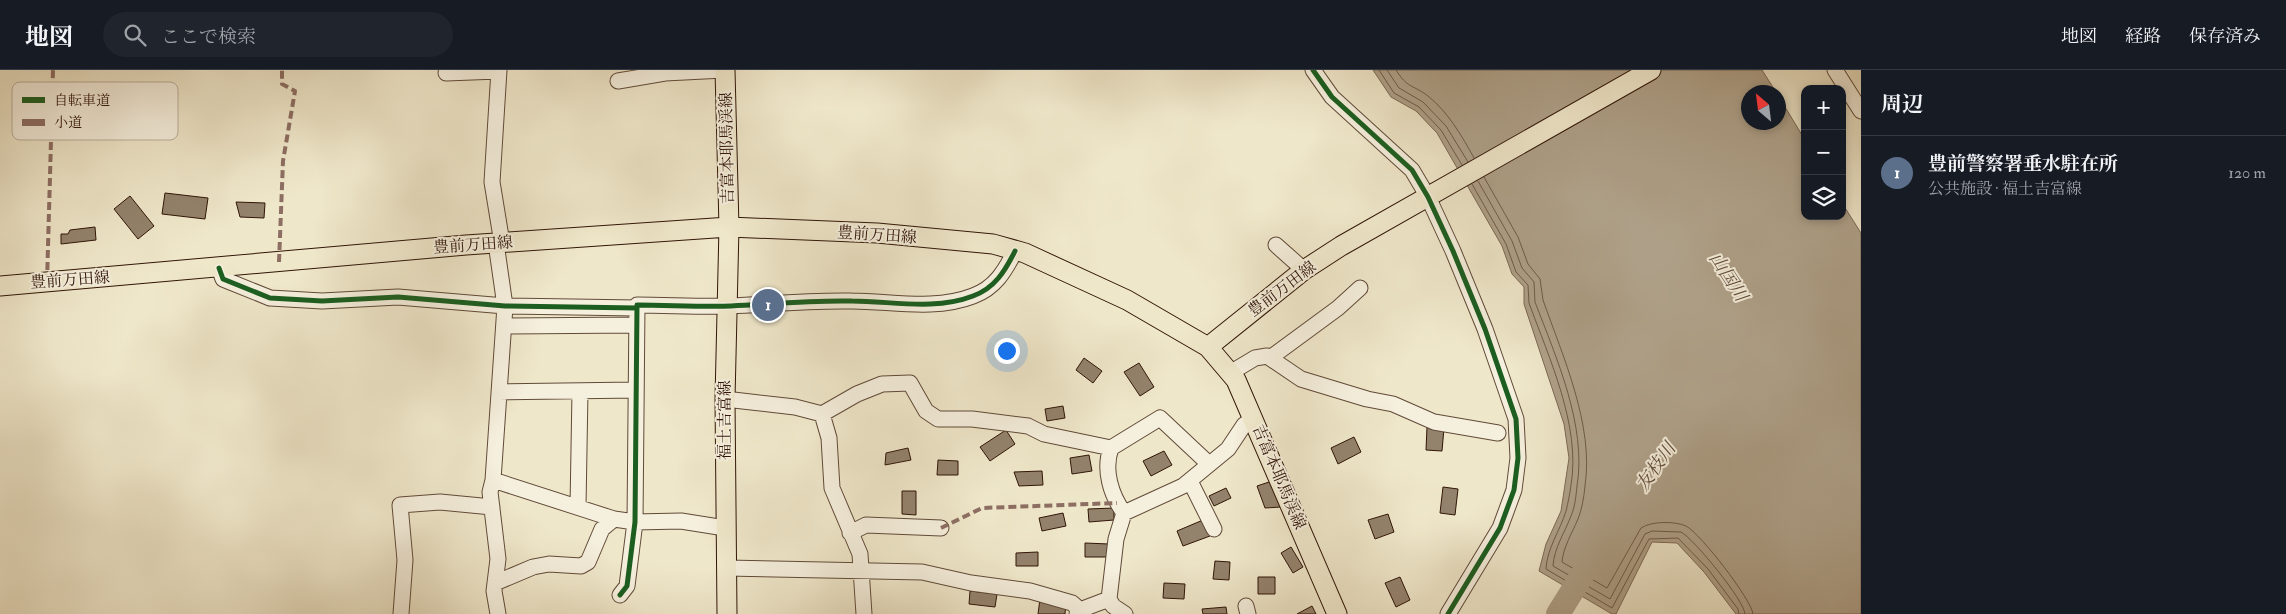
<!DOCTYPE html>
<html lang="ja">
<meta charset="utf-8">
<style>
body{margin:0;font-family:"IM FELL Double Pica","Noto Serif JP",serif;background:#20242c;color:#f1f3f6}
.controls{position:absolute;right:15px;top:15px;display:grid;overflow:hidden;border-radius:10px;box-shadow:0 2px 8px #0003}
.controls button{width:45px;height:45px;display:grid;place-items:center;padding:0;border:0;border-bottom:1px solid #363941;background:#171b24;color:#f1f3f6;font:25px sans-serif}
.compass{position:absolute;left:1741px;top:15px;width:45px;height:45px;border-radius:50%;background:#171b24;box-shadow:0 2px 8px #0003;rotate:332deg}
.you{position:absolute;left:1006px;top:280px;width:18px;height:18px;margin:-12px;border:4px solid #fff;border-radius:50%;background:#1a73e8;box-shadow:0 0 0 8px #1a73e833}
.badge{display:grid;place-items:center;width:32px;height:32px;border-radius:50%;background:#2563eb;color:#fff;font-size:16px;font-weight:700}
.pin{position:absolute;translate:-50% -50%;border:2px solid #fff;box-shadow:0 1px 5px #0006}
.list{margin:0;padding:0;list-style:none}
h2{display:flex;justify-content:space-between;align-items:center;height:65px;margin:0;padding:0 20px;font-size:21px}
h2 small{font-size:16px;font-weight:400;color:#9ea1a6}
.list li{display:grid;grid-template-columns:32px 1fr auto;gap:15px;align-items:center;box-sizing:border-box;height:75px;padding:0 20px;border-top:1px solid #363941}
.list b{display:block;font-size:19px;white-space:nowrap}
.list p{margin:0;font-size:16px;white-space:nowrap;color:#9ea1a6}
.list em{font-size:16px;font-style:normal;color:#9ea1a6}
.icon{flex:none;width:28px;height:28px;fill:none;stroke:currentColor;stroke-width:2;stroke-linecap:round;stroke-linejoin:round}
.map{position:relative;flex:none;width:1861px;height:544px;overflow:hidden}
header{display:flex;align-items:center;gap:30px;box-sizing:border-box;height:70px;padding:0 25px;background:#171b24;border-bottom:1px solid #363941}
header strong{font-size:24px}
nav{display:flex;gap:28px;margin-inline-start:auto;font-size:18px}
.search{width:350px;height:45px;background:#20242c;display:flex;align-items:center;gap:12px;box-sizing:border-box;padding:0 18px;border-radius:28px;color:#9ea1a6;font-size:19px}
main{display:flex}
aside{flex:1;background:#171b24}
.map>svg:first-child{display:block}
</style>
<header>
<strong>地図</strong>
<div class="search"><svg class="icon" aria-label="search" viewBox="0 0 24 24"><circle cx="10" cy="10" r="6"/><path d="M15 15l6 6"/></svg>ここで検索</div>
<nav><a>地図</a><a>経路</a><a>保存済み</a></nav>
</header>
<main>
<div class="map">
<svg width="1861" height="544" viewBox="0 0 1861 544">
<rect width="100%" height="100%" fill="#efe7ca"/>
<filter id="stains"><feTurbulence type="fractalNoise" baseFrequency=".004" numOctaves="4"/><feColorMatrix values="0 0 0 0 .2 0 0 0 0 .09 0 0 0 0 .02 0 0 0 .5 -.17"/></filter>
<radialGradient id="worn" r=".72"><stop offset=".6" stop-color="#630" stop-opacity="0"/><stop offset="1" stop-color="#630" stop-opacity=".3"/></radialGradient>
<path fill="#aea088" stroke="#7c6854" d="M1373 0H1762L1776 22H1748V52H1778L1779 27 1805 70V146H1842V133L1861 163V544H1736L1704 502 1677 473 1652 472 1616 544H1612L1539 501 1546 474 1561 441 1569 388 1564 354 1524 234V217L1512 204 1502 176 1437 63 1416 41 1391 27Z"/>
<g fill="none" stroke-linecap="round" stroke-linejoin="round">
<path stroke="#6f5a48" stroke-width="1" d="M1379 0 1394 23 1419 37 1441 60 1462 95
M1387 0 1399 18 1423 32 1446 56 1468 92
M1396 0C1408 19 1412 14 1428 26 1448 42 1462 66 1474 88
M1484 107 1518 167 1528 194 1540 209 1543 230C1563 287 1594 355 1585 416 1584 427 1582 439 1578 449 1572 463 1563 478 1562 492L1607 518 1641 458C1651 451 1675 451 1686 456 1700 463 1752 530 1753 544
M1478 111 1512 171 1522 198 1534 212 1535 232C1556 287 1587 356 1577 416 1576 426 1575 437 1571 446 1565 462 1554 478 1553 496L1610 529 1645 464 1652 461 1681 462C1693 468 1745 531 1745 544
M1472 114 1506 174 1516 202 1528 215 1529 233C1549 288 1581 356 1571 415 1570 423 1568 433 1566 441 1560 461 1547 478 1546 499L1612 538 1649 469 1678 468 1708 499 1738 539 1739 544"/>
<path stroke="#aea088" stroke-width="24" d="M1558 544 1589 494"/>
</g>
<path fill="#93826c" stroke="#301507" d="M165 123 208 128 205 149 162 144Z
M130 126 154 156 138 169 114 139Z
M236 132 265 133 264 148 240 147Z
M95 157 96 170 61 174V164H68L70 160Z
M1084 288 1102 301 1093 313 1076 300Z
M1139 293 1154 317 1140 326 1124 302Z
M1063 336 1065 348 1047 351 1045 339Z
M1427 357 1444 358 1442 381 1426 380Z
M1006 360 1015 374 990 391 980 377Z
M1354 367 1361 382 1338 394 1331 378Z
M908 378 911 390 885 395 886 383Z
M1164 381 1172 395 1151 406 1143 391Z
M1089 385 1092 401 1072 404 1070 388Z
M938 390 958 391V405H937Z
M1042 401 1043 415 1019 416 1014 402Z
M1272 411 1281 437 1265 438 1257 416Z
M1443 417 1458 419 1455 445 1440 443Z
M1226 418 1231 428 1214 436 1209 426Z
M902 421H916V445L902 444Z
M1114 438V450L1089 452 1088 439Z
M1063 443 1066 456 1042 461 1039 448Z
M1388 444 1394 462 1375 469 1368 450Z
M1203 450 1210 466 1183 476 1177 461Z
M1085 473 1109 474V487H1085Z
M1291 477 1303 497 1293 503 1281 483Z
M1038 482V496H1016V483Z
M1215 491 1230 492 1229 510 1213 509Z
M1258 507H1275V524H1258Z
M1400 507 1410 530 1396 537 1385 513Z
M1164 513 1185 514 1184 529 1163 528Z
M970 521 997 524 995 537 969 534Z
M1040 529 1066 532 1065 544H1038Z
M1312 536 1316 544H1297Z
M1226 537 1227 544H1203L1202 539Z"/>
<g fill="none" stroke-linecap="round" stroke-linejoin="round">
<defs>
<path id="minor" d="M499 0 492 112 502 173
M661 0 665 3 724 0
M1313 0 1332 27 1412 100 1428 127 1453 181 1485 259 1516 349 1518 388 1514 420 1500 458 1448 544
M1835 0 1861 41
M446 3 498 1
M618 11 665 3
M496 173 505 236 493 410 490 422 498 489 494 521 498 544
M1276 175 1304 200
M219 198 223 209 270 228 322 231 398 227 505 236 637 238
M504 256 636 255
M1270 288 1338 238 1360 218
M1230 303 1255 288 1267 286 1301 309 1367 329 1393 334 1434 352 1498 363
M499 322 636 320
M725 329 795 337 822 344 857 324 882 314 910 313 926 341 938 349H972L1028 356 1044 364 1111 378 1160 348 1209 394
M822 344 829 368 832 418 860 484 864 544
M1111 378C1103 400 1111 425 1124 443
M493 410 614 449 635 452 681 451 725 458
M1190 411 1214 459
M578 437 580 321
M850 463 866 455 941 458
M726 498 922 502 971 513 1030 521 1072 533 1080 540
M495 513 533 497 549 494 581 496 588 492 602 459 614 449
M620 525 627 516 635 452 637 235C668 235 700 237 731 236 771 234 812 230 852 231 892 231 934 241 973 226 995 218 1005 201 1015 181
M1109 529 1113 536 1125 544
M1246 536 1248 544
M401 544 405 490 400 435 440 432 492 437
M1077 544 1080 540 1109 529 1116 469 1124 443 1183 416 1228 379 1244 355 1254 348"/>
<path id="major" d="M725 0 729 157 725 329 727 544
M0 216 466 175 729 157 877 163 993 174 1025 183 1127 230 1208 277 1236 310 1337 544
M1208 277 1304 200 1341 176 1651 0"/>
</defs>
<use href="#minor" stroke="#604a38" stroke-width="17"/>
<use href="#major" stroke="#301507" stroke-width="21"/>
<use href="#minor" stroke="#f5efdd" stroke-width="15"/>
<use href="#major" stroke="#efe7ca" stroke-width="19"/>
<path stroke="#8d6e63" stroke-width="4" stroke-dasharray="8 4" stroke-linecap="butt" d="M279 192 283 91 295 21 282 14V0
M47 212 53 0
M941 458 982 438 1117 433"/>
<defs>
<path id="cycleway" d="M1313 0 1332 27 1412 100 1428 127 1453 181 1485 259 1516 349 1518 388 1514 420 1500 458 1448 544
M219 198 223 209 270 228 322 231 398 227 505 236 637 238
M620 525 627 516 635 452 637 235C668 235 700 237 731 236 771 234 812 230 852 231 892 231 934 241 973 226 995 218 1005 201 1015 181"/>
</defs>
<use href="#cycleway" stroke="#f5efdd" stroke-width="8"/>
<use href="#cycleway" stroke="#1b5e20" stroke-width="5"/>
</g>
<g text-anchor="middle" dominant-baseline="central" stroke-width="4" stroke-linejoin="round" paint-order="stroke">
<g font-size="16" fill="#301507" stroke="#f5efdd">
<text transform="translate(727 78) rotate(-91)">吉富本耶馬渓線</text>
<text transform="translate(877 165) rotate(4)">豊前万田線</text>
<text transform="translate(473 175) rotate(-4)">豊前万田線</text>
<text transform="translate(70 210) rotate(-4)">豊前万田線</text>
<text transform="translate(1282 219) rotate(-37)">豊前万田線</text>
<text transform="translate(725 350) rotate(-90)">福土吉富線</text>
<text transform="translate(1279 407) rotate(67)">吉富本耶馬渓線</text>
</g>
<g font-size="18" font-style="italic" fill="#624d3b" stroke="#f5efdd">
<text transform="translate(1728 207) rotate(57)">山国川</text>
<text transform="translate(1656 397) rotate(-55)">友枝川</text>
</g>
</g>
<rect x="12" y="12" width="166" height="58" rx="8" fill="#f5efdd" stroke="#baae9d" stroke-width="1"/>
<rect x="22" y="27" width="23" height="6" fill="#1b5e20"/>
<rect x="22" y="49" width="23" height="7" fill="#8d6e63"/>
<g font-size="14" fill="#301507">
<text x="54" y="35">自転車道</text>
<text x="54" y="57">小道</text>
</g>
<rect width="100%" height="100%" filter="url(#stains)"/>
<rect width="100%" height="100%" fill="url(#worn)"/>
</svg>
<div class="controls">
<button>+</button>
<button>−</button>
<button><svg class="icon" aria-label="layers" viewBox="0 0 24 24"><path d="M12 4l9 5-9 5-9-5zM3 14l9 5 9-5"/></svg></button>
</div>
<svg class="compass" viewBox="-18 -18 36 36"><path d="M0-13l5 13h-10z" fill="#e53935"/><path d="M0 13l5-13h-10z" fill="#9ea1a6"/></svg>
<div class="you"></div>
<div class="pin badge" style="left:768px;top:235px;background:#5c6f8a">1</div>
</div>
<aside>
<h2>周辺<small></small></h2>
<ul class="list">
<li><span class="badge" style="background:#5c6f8a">1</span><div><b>豊前警察署垂水駐在所</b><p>公共施設 · 福土吉富線</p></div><em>120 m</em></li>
</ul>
</aside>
</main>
